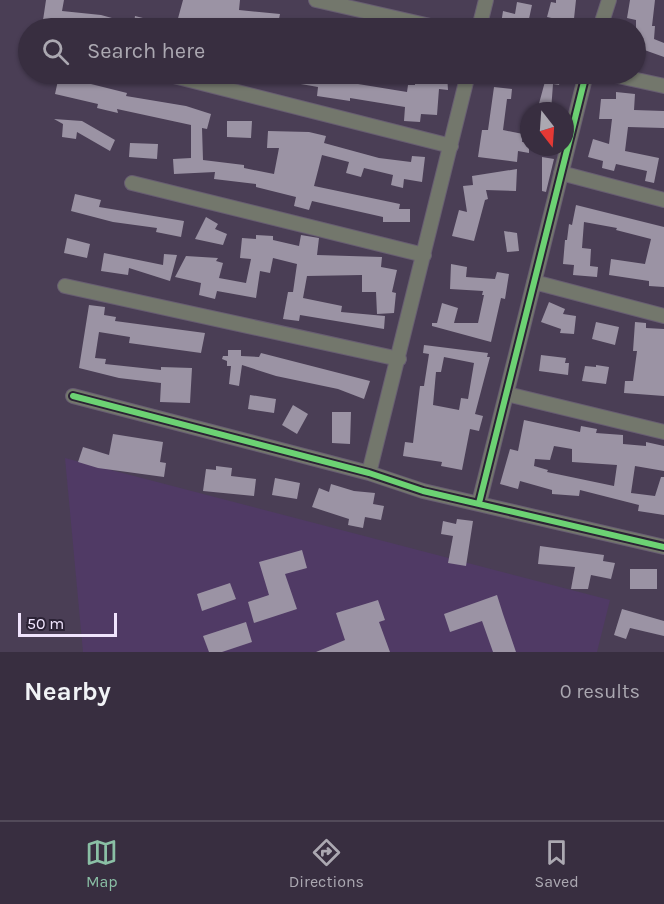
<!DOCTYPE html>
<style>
body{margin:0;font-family:Karla,sans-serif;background:#433a4b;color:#f1f3f6}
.compass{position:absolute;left:520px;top:102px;width:54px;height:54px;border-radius:50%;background:#382e40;box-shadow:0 2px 4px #0004;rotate:163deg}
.scale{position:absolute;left:18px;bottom:15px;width:99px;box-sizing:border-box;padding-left:6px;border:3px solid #f0e4fd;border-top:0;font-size:16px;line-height:21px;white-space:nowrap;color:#f0e4fd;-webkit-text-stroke:4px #2b2235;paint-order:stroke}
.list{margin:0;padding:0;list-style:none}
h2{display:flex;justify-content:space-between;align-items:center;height:78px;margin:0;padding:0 24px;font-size:26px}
h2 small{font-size:20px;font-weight:400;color:#aba8b1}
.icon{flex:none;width:33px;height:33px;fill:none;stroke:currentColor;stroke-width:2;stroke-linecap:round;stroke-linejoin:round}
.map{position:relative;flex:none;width:664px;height:652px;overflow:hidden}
.search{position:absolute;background:#382e40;box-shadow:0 2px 4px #0004;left:18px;right:18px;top:18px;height:66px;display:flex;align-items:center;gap:15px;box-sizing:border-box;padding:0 21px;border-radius:33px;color:#aba8b1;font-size:22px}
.sheet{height:168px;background:#382e40}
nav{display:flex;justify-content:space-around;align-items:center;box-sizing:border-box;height:84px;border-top:2px solid #524a59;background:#382e40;font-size:16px;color:#aba8b1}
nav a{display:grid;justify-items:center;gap:3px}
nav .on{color:#8abfa5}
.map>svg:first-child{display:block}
</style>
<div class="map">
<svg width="664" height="652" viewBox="0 0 664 652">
<rect width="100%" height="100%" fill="#4a3e55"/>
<path fill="#503a65" d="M65 458 610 600 597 652H83Z"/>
<path fill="#9b93a4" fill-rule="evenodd" d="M46 0H64L62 11 101 15 134 24 135 16 147 19 145 28 42 27Z
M183 0H240L239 10 280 14 279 19 302 21V28H209L177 22Z
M556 0H576L573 28H555L556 19 547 17 551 2 556 3Z
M630 0H655L652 26H655L654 39 664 43V57L636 47V20L627 18Z
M517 2 532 5 527 28 501 24 503 11 515 14Z
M272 74H321L353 78 352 83 407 92 408 85H415V75H447L448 90 439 89 437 115 421 114 420 122 404 121 405 107 350 98V101L317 96 318 87 272 79Z
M547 74H562L559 85 553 84 551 111H537Z
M59 76 127 93 126 96 186 106 211 114 207 129 202 128 203 160 244 165V168L274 174 279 148H267L268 131 309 132 326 136 324 143 379 158 411 162 412 156 425 157 422 182 404 179 403 188 391 185 393 175 364 168 361 177 346 173 349 162 322 155 314 186 400 204 399 209H410V222H383V217L312 201 309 210 294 206 296 197 256 187V184L214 179 215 172 174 174 173 159 191 158V125L117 109 118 113 97 108 98 104 55 94Z
M494 87 512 89 511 99H507L503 130 523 134 522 142H529V153L518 151 517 162 478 157 482 130H488Z
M616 92 635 94 634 110 664 111V128L628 127 625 151 659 158 654 183 645 181 647 171 616 164 614 171 602 168 603 161 588 157 593 139 609 144 612 119H599L601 99H616Z
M54 119 82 121 115 140 110 151 77 132 76 139 62 137 63 124Z
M227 121H252L251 138 227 137Z
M130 143 158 144 157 159 129 157Z
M542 157 554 159 546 192 542 191Z
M517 169 516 191 486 190 488 199 485 200 474 241 452 236 459 210 467 212 463 186 473 185 472 176Z
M75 194 101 200 99 207 184 221 181 237 156 232 157 228 113 222 71 211Z
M576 205 664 227V287L649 286V281L609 275 611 259 645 264 651 239 616 230 617 228 584 222 582 248 591 249 590 266 598 267 597 277 573 275 574 265 563 264 565 240H567L569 224 572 225Z
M206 217 218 224 215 229 227 234 223 245 195 239Z
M504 231 517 233 519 251 507 252Z
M256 235 273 236V240L299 246 301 235 319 238 317 255 382 257 381 267 397 270 392 292 396 293 394 313 377 314 376 292H362V275L307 276 303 298 342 306 341 312 385 316 384 329 300 315 299 321 283 319 288 292H293L297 264 273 258 270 273 260 271 256 298 217 291 215 299 199 295 201 283 175 277 186 256 218 258 216 261 223 263 219 278 246 283 251 259 240 258 242 238 256 239Z
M67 238 90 244 87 258 64 253Z
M104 253 163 265 164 254 177 255 170 281 129 268 128 275 101 271Z
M451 264 467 267 466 277 495 279 497 272 509 274 505 299 501 298 491 342 432 326V323H437L442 303 458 308 454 323H478L484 295H482L483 291 450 289Z
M549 302 565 309 563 314 576 316 574 334 560 333 561 329 541 322Z
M89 305 105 307 104 315 116 317 115 321 205 333 201 353 129 343 130 337 99 332 95 358 106 359 105 364 161 370V367L192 368 190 403 160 402 161 383 119 378 79 368Z
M596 322 619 327 615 345 592 339Z
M635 322 646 323V328L664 329V396L624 393 625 381H633L637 351H633Z
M424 345 488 353 487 357H490L475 414 483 416 479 431 470 429 462 470 441 466 442 462 403 456 405 442 413 443 420 386H424L429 354 423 353ZM444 357 474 363 468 399 461 398 459 410 433 405 436 372H441Z
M228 350H241V356L259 357 261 353 370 381 364 399 338 389 276 376 242 365 239 386 229 384 231 366H227V361L222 359 223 356H228Z
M541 355 566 358 565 363H569L568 375 539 371Z
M596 365 609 367 606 384 582 381 585 366 596 367Z
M250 395 276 399 274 413 248 409Z
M293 405 308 414 297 434 282 425Z
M332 412H351L350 444 332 443Z
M524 420 580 432 581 426 597 429 596 433 623 435V444L646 446V442L664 446V471L635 466 631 493 655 496 661 477H664V515L638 511 639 505 580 490 579 496 552 494V490L520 481 518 489 500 484 510 449 518 451ZM554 446 572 449V462L617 465 614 486 547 472 548 470 534 466 535 459 550 460Z
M113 434 163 442 160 462 166 463 164 477 98 468 78 462 83 447 109 455Z
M216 466 232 468 231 476 256 479 254 496 203 491 206 469 216 470Z
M275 478 300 483 297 499 272 495Z
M331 484 354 491 375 493 373 504 384 506 381 520 365 517 363 528 348 525 349 519 312 507 319 488 329 492Z
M457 519 473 521 466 566 448 563 453 536 441 534 443 521 456 524Z
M540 546 604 555 603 561 615 563 611 579 591 575 588 589H571L575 567 538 564Z
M302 550 307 568 285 574 297 609 254 623 248 602 269 595 259 562Z
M630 569H657V589H630Z
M230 583 236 599 202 611 197 594Z
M497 595 503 614 516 652H493L482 621 450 632 444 614Z
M378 600 385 620 379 622 390 652H316L345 640 336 613Z
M622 609 664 621V636L630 628 626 639 614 635Z
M246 622 252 642 222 652H209L203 636Z"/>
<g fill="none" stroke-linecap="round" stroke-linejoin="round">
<defs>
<path id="minor" d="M316 0 439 28
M479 28 486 0
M600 28 609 0
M166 74 451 146
M609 74 664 86
M561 173 664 200
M132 183 424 255
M534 282 664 316
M65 286 399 359
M507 394 664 432
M73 396 369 473 423 491 664 547
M369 473 468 74
M479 503 586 74"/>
</defs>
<use href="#minor" stroke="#685e72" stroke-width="16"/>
<use href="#minor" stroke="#73776c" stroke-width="14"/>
<defs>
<path id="cycleway" d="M73 396 369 473 423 491 664 547
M479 503 586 74"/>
</defs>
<use href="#cycleway" stroke="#2b2235" stroke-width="10"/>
<use href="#cycleway" stroke="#6cd273" stroke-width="6"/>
</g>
</svg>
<svg class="compass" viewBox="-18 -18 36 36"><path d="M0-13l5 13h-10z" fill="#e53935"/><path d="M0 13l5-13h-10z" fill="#aba8b1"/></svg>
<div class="scale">50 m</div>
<div class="search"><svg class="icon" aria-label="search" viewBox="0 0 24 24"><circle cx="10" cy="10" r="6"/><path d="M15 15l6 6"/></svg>Search here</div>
</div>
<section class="sheet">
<h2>Nearby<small>0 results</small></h2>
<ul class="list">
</ul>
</section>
<nav>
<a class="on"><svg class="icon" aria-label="map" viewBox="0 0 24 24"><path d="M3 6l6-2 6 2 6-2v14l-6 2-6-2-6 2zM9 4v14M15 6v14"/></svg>Map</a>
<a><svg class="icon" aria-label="directions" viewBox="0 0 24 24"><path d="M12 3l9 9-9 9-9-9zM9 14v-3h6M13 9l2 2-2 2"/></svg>Directions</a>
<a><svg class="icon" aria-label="saved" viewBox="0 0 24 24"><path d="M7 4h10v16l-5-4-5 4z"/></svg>Saved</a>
</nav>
